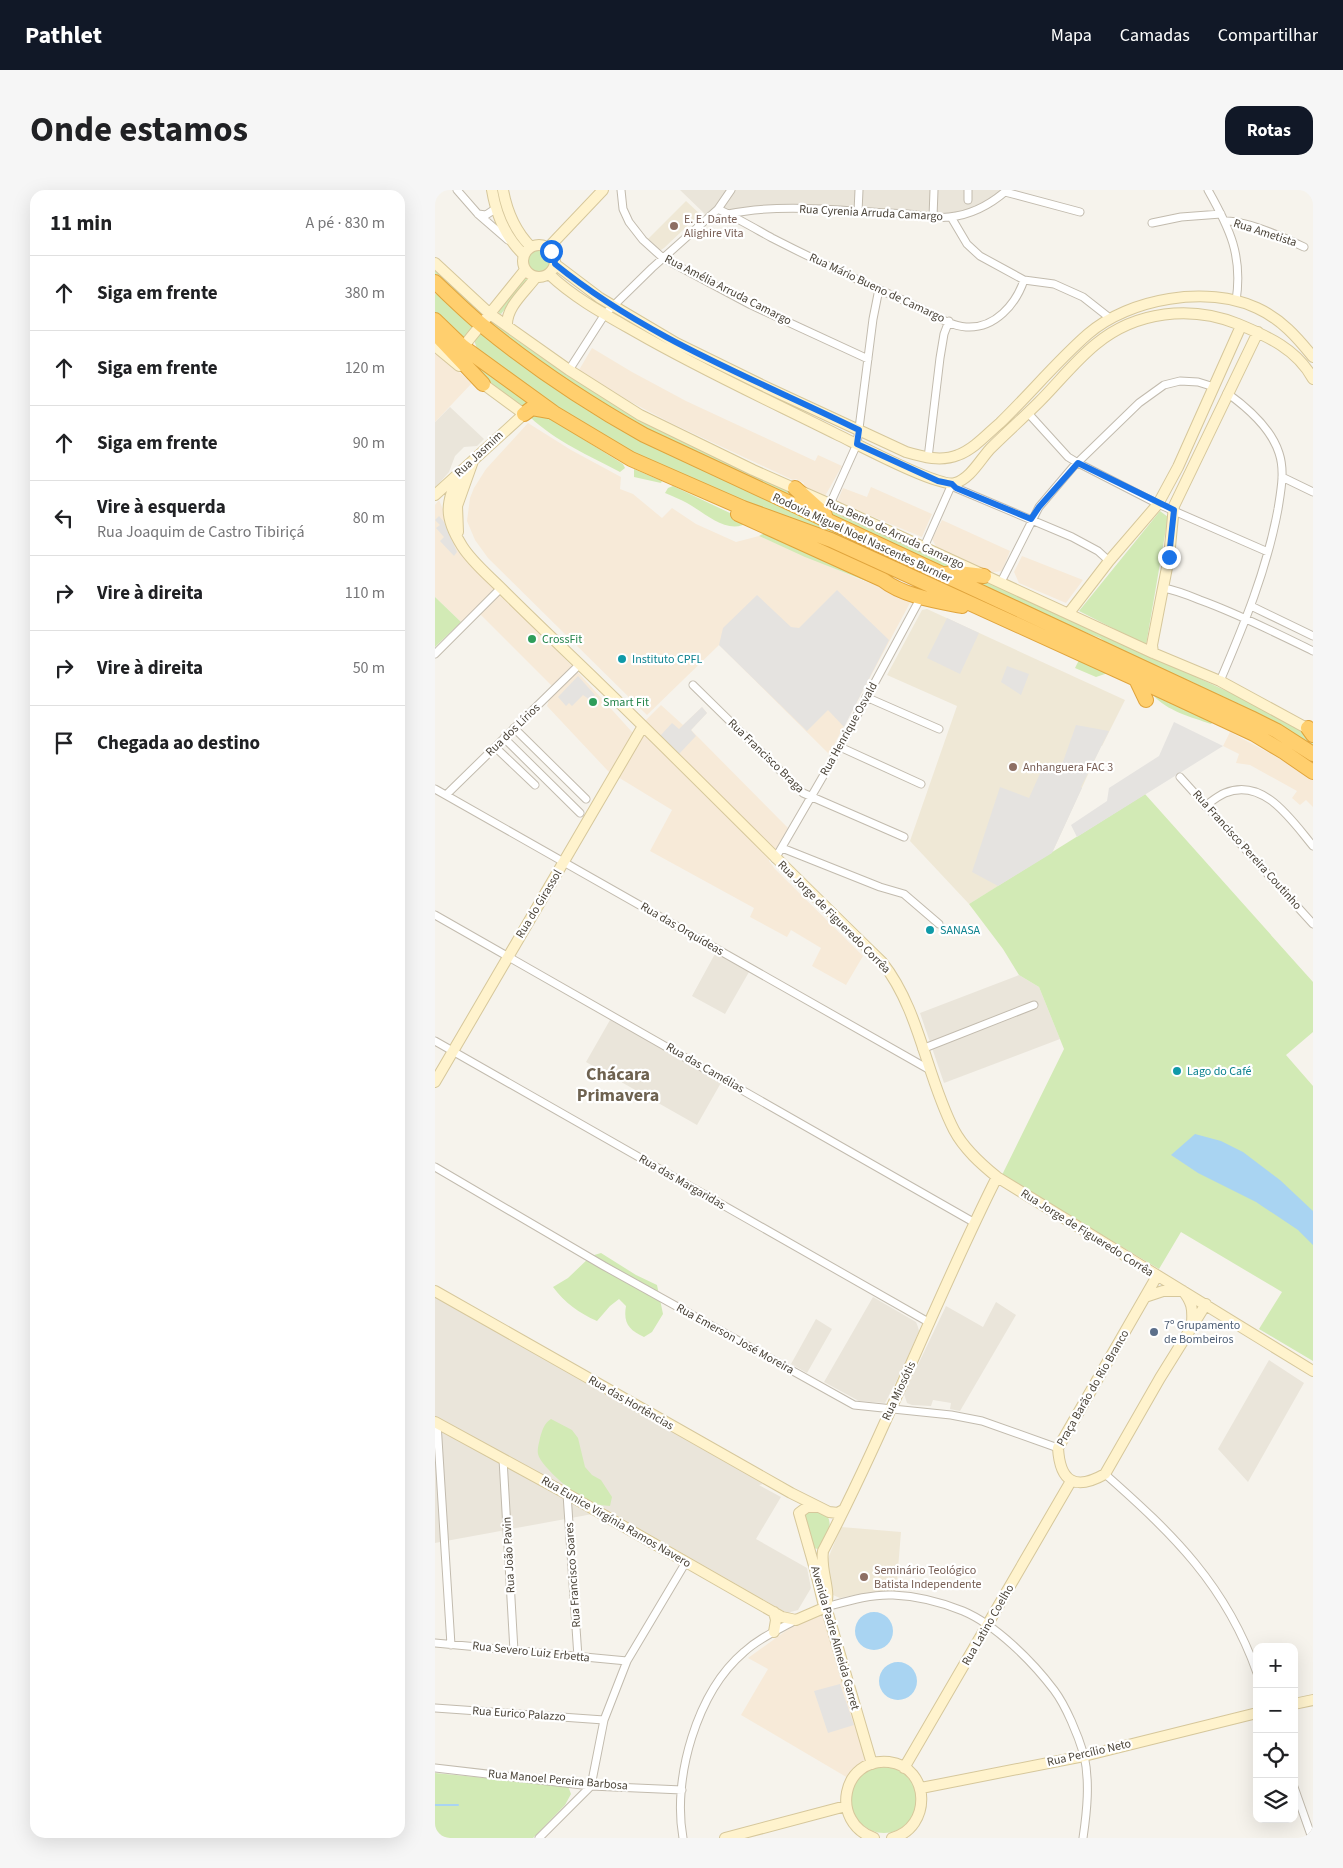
<!DOCTYPE html>
<html lang="pt">
<meta charset="utf-8">
<style>
body{margin:0;font-family:"Source Sans 3",sans-serif;background:#f6f6f6;color:#202124}
.controls{position:absolute;right:15px;bottom:15px;display:grid;overflow:hidden;border-radius:10px;box-shadow:0 5px 20px #0002}
.controls button{width:45px;height:45px;display:grid;place-items:center;padding:0;border:0;border-bottom:1px solid #e0e0e0;background:#fff;color:#202124;font:25px sans-serif}
.stop{position:absolute;width:15px;height:15px;margin:-11px;border:4px solid #1a73e8;border-radius:50%;background:#fff}
.stop.end{background:#1a73e8;border-color:#fff;box-shadow:0 1px 5px #0008}
.list{margin:0;padding:0;list-style:none}
h2{display:flex;justify-content:space-between;align-items:center;height:65px;margin:0;padding:0 20px;font-size:21px}
h2 small{font-size:16px;font-weight:400;color:#757577}
.list li{display:grid;grid-template-columns:32px 1fr auto;gap:15px;align-items:center;box-sizing:border-box;height:75px;padding:0 20px;border-top:1px solid #e0e0e0}
.list b{display:block;font-size:19px;white-space:nowrap}
.list p{margin:0;font-size:16px;white-space:nowrap;color:#757577}
.list em{font-size:16px;font-style:normal;color:#757577}
.icon{flex:none;width:28px;height:28px;fill:none;stroke:currentColor;stroke-width:2;stroke-linecap:round;stroke-linejoin:round}
.map{position:relative;flex:none;width:878px;height:1648px;overflow:hidden;border-radius:15px}
header{display:flex;align-items:center;gap:30px;box-sizing:border-box;height:70px;padding:0 25px;background:#111827;color:#fff}
header strong{font-size:24px}
nav{display:flex;gap:28px;margin-inline-start:auto;font-size:18px}
.intro{display:flex;align-items:center;justify-content:space-between;box-sizing:border-box;height:120px;padding:0 30px}
h1{margin:0;font-size:35px}
.button{padding:12px 22px;border-radius:15px;background:#111827;color:#fff;font-size:18px;font-weight:700}
main{display:flex;gap:30px;padding:0 30px}
aside{flex:1;background:#fff;border-radius:15px;box-shadow:0 5px 20px #0002}
.map>svg:first-child{display:block}
</style>
<header>
<strong>Pathlet</strong>
<nav><a>Mapa</a><a>Camadas</a><a>Compartilhar</a></nav>
</header>
<div class="intro"><h1>Onde estamos</h1><a class="button">Rotas</a></div>
<main>
<aside>
<h2>11 min<small>A pé · 830 m</small></h2>
<ul class="list">
<li><svg class="icon" aria-label="ahead" viewBox="0 0 24 24"><path d="M12 20V5M6 11l6-6 6 6"/></svg><div><b>Siga em frente</b></div><em>380 m</em></li>
<li><svg class="icon" aria-label="ahead" viewBox="0 0 24 24"><path d="M12 20V5M6 11l6-6 6 6"/></svg><div><b>Siga em frente</b></div><em>120 m</em></li>
<li><svg class="icon" aria-label="ahead" viewBox="0 0 24 24"><path d="M12 20V5M6 11l6-6 6 6"/></svg><div><b>Siga em frente</b></div><em>90 m</em></li>
<li><svg class="icon" aria-label="left" viewBox="0 0 24 24"><path d="M17 20v-9H6M10 6l-5 5 5 5"/></svg><div><b>Vire à esquerda</b><p>Rua Joaquim de Castro Tibiriçá</p></div><em>80 m</em></li>
<li><svg class="icon" aria-label="right" viewBox="0 0 24 24"><path d="M7 20v-9h11M14 6l5 5-5 5"/></svg><div><b>Vire à direita</b></div><em>110 m</em></li>
<li><svg class="icon" aria-label="right" viewBox="0 0 24 24"><path d="M7 20v-9h11M14 6l5 5-5 5"/></svg><div><b>Vire à direita</b></div><em>50 m</em></li>
<li><svg class="icon" aria-label="arrive" viewBox="0 0 24 24"><path d="M6 21V4h12l-3 4 3 4H6"/></svg><div><b>Chegada ao destino</b></div></li>
</ul>
</aside>
<div class="map">
<svg width="878" height="1648" viewBox="0 0 878 1648">
<rect width="100%" height="100%" fill="#f6f3ec"/>
<path fill="#eae5da" d="M245 0H572L539 21 515 25 280 19 272 26Z
M15 217 49 249 42 256 29 257 20 266 14 282 0 298V232Z
M281 762 314 782 290 824 257 806Z
M584 785 604 797 625 849 509 893 485 823Z
M175 830 287 891 262 935 151 872Z
M0 1101 336 1292 324 1295 346 1307 321 1349 372 1378 376 1398 363 1420 352 1423 174 1321 0 1353Z
M438 1107 481 1132 483 1137 484 1141 467 1180 450 1213 424 1211 389 1192Z
M561 1112 581 1125 525 1221 515 1219 516 1213 498 1210 496 1216 477 1215 472 1213 469 1204 511 1116 548 1137Z
M381 1129 397 1139 372 1183 356 1174Z
M834 1170 869 1193 813 1292 783 1259Z"/>
<path fill="#f7ead8" d="M157 158 197 182 251 211 380 271 383 265 407 276 390 306 368 296 369 293 361 289 358 290 236 233 194 211 144 180Z
M2 163 37 193 0 232V165Z
M93 233 136 260 186 287 185 299 198 304 227 328 237 318 261 334 301 352 324 346 424 389 477 409 394 564 284 455 212 525 53 368 40 350 32 331 35 308 39 298 51 279Z
M436 297 497 324 487 347 402 312 408 298 432 307Z
M4 310 10 324 63 401 139 478 198 543 226 515 248 535 267 517 272 523 256 540 353 638 334 671 340 679 428 766 411 795 377 776 386 758 356 740 352 747 315 727 319 718 215 661 237 620 173 581 112 516 118 497 40 419 26 432 0 407V315Z
M507 330 575 361 567 381 552 383 503 360 497 349Z
M587 366 648 390 631 413 584 393 579 382Z
M795 542 849 571 875 587 878 590V617L871 610 865 615 857 608 862 601 815 575 801 573 804 564 788 556Z
M390 1421 435 1573 413 1588 306 1525 333 1479 313 1468 359 1435Z"/>
<path fill="#efe8d6" d="M251 11 265 24 229 58 226 60 222 59 213 49Z
M492 419 690 510 667 556H666L617 663 534 714 475 651 522 516 452 485 487 420Z
M406 1337 466 1342 461 1403 424 1404 405 1408 398 1405 392 1371Z"/>
<path fill="#d2eab5" d="M91 71a13 13 0 1 1 26 0a13 13 0 1 1-26 0Z
M0 78 48 121 44 127 0 88Z
M93 85 96 87 66 124 63 122Z
M0 104 5 105 40 137 28 150 0 125Z
M57 130 169 206 357 300 377 319 220 245 104 173 55 133Z
M45 143 50 144 133 207 454 366 457 371 357 332 197 262 107 210 42 159 40 153V147Z
M26 161 97 214 86 218 41 183Z
M99 221 105 222 188 274 190 278 185 282C155 266 120 251 95 227Z
M199 279 227 291 226 293 199 287Z
M238 296 314 332C293 346 270 323 252 313 245 309 237 306 230 303L233 298Z
M375 309 521 376V378L509 380 398 328Z
M725 321 733 327 711 455 644 421Z
M331 342 477 409 370 367 324 346Z
M527 386 555 391 843 525 864 538 878 551V559L679 458 665 448 606 425Z
M0 407 26 432 0 457Z
M644 470 673 483 661 487 640 478Z
M718 505H723L778 532 776 534C756 527 732 521 718 505Z
M710 604 878 792V842L851 865 878 896V1171L824 1139 847 1102 746 1042 724 1079 567 985 629 859 604 797 584 785 568 759 534 714Z
M166 1063 201 1085 222 1095 228 1124 217 1142 209 1147C194 1140 188 1133 191 1116L184 1109 175 1116 162 1131C144 1123 130 1113 118 1097L133 1088 156 1066Z
M116 1229 137 1240 143 1248 150 1277 157 1285 166 1290 177 1307 175 1316C169 1315 162 1315 156 1313 143 1308 106 1277 103 1264 102 1259 104 1253 105 1248 107 1241 109 1233 116 1229Z
M374 1321C377 1321 382 1321 386 1322 403 1328 391 1351 383 1359L378 1358 370 1325Z
M416 1610a33 33 0 1 1 66 0a33 33 0 1 1-66 0Z
M0 1583 133 1596 136 1604 130 1615 98 1648H0Z"/>
<path fill="#e5e3e0" d="M4 326 9 332 22 362 19 366 5 351 9 347 1 338 5 335 0 330Z
M402 400 454 450 409 537 393 520 372 541 284 455 288 438 322 405 356 437 364 438Z
M512 428 544 443 525 484 492 468Z
M572 476 594 484 586 505 566 492Z
M143 486 160 505 155 510 148 505 137 516 134 513 131 516 123 507Z
M267 517 272 523 256 540 261 546 244 564 225 546 237 533 244 539Z
M739 532 788 556 642 647 636 635 672 611 674 598 724 566Z
M641 535 674 541 646 597 647 598 617 663 563 696 537 682 565 597 594 608 607 579 624 583Z
M405 1494 419 1535 393 1543 379 1501Z"/>
<path fill="#a9d4f2" d="M760 944 786 951 808 962 845 990 878 1021V1055L863 1040 821 1012 763 983 736 965Z
M420 1441a19 19 0 1 1 38 0a19 19 0 1 1-38 0Z
M444 1491a19 19 0 1 1 38 0a19 19 0 1 1-38 0Z"/>
<g fill="none" stroke-linecap="round" stroke-linejoin="round">
<path stroke="#a9d4f2" stroke-width="2" d="M0 1615H23"/>
<defs>
<path id="street" d="M22 0 43 24 73 50
M186 0 188 19 194 32 208 50 228 68 316 115 433 169
M533 0V10
M773 0C795 39 808 66 801 111
M570 2 645 22
M283 19C302 28 319 38 337 48 384 72 431 94 479 115 494 122 514 136 531 137 560 139 581 114 589 90
M423 22 424 0
M43 24 51 25 60 19
M293 24C350 12 414 22 472 24 486 25 500 29 514 27 535 25 556 14 572 0
M498 27 499 0
M516 27 532 54 545 66 589 90 619 94 648 107 676 129
M790 31C811 30 850 48 869 57
M717 33 746 27 786 24
M134 180 170 124 217 78 283 19 296 0
M593 223 633 267 643 273 723 314 833 362
M493 268 505 168 509 144 514 131
M847 287 878 302
M395 314 422 254 438 129 444 99
M489 357 517 294 521 298 637 347 663 361 674 371
M566 392 604 317 638 277 704 213 729 195 745 191 763 192 779 197
M728 398C741 400 753 405 765 410 804 424 841 443 878 461
M816 416 878 446
M0 464 66 398
M785 491C809 435 832 379 843 319 846 300 850 281 844 263 836 238 813 218 792 203
M258 495 368 603 469 647
M431 507 504 539
M79 538 151 609
M69 548 145 623
M60 557 100 595
M405 557 486 594
M745 587 878 734
M0 599 495 880
M11 605 145 474
M770 616C777 611 783 606 790 603 829 587 857 631 878 656
M347 658 445 697 469 704 504 734
M340 669 405 557 486 407
M0 725 540 1033
M0 851 495 1133
M487 859 599 815
M0 977 169 1076 419 1215 516 1225 547 1231 623 1258
M2 1233 16 1455
M68 1269 79 1461
M670 1284C738 1344 791 1395 822 1483
M132 1304 143 1467
M391 1417C413 1411 436 1404 458 1405 481 1406 506 1412 528 1421 561 1435 597 1471 619 1500 631 1516 643 1545 649 1565 655 1592 652 1621 648 1648
M0 1453 192 1471
M0 1518 169 1530
M0 1578 156 1596 247 1600
M859 1597 877 1648
M104 1648 156 1596 169 1530 192 1471 251 1372
M248 1648C237 1588 262 1502 309 1462 324 1448 343 1440 361 1430"/>
<path id="secondary" d="M57 0C61 24 71 48 89 65
M68 0C72 22 80 41 96 57
M88 71a16 16 0 1 1 32 0a16 16 0 1 1-32 0Z
M113 58 168 0
M0 73 55 124 134 180 205 225 318 280 395 314 718 463 785 491 877 541
M120 74 165 108 241 153 333 198 471 262C488 267 506 272 523 265 539 259 552 244 565 233 595 204 622 171 653 144 695 108 772 95 822 118 846 129 862 147 878 167
M114 84C139 108 171 125 201 142 267 180 335 211 403 245 422 254 504 298 520 293 535 289 545 270 555 259 571 243 588 228 604 212 623 193 640 171 661 154 701 121 756 115 803 134 832 146 862 159 878 189
M72 136C71 117 90 102 101 87
M0 156 24 176
M28 157 90 80
M25 282C11 313 8 326 27 356 37 372 53 385 66 398 98 430 131 461 164 493 259 585 352 680 447 772 485 820 491 886 519 940 529 959 546 974 562 987L878 1181
M0 305 89 224 44 191
M23 342 22 316 38 271
M634 423 674 371 723 314 743 277 806 136
M718 463 717 455 734 367 739 316 823 142
M0 892 208 536
M722 1086 623 1258C625 1292 640 1301 670 1284L725 1188 771 1114
M0 1101 356 1303 394 1322 403 1323 408 1320
M710 1107 728 1101H748C757 1112 758 1119 757 1133
M0 1232 132 1304 347 1427 361 1430 391 1417
M383 1317H372L364 1323 380 1379 388 1412 391 1417 437 1574
M391 1417C396 1398 385 1381 388 1361 452 1239 500 1110 562 987
M339 1422 341 1430 339 1442
M859 1514 878 1510
M469 1578 636 1291
M486 1598 649 1566 822 1523
M290 1648 411 1616
M439 1648C394 1632 407 1567 454 1572 496 1577 497 1638 457 1648"/>
<path id="highway" d="M0 92C16 107 31 122 48 136 98 177 152 213 209 245L816 528 842 541 878 564
M0 130 28 157 119 223 196 269 308 318 396 350 701 489 819 544 849 562 878 582
M0 143 48 194
M89 224 97 218 114 221
M360 298 390 325
M303 324 448 390C468 406 502 411 527 416
M510 384 522 383 549 386
M701 489 711 510
M873 538 878 545"/>
</defs>
<use href="#street" stroke="#c2bbae" stroke-width="9"/>
<use href="#secondary" stroke="#d6c79b" stroke-width="12"/>
<use href="#highway" stroke="#e0a43c" stroke-width="16"/>
<use href="#street" stroke="#fff" stroke-width="7"/>
<use href="#secondary" stroke="#fff3cd" stroke-width="10"/>
<use href="#highway" stroke="#ffcf6e" stroke-width="14"/>
</g>
<g fill="none" stroke-linecap="round" stroke-linejoin="round">
<path stroke="#1a73e8" stroke-width="6" d="M116 61 119 65 120 74C211 148 320 189 424 240L422 254 503 291 517 294 521 298 596 329 604 317 643 273 739 320 734 367"/>
</g>
<g fill="#8d6e63" stroke="#fff" stroke-width="2">
<circle cx="239" cy="36" r="5"/>
<circle cx="578" cy="577" r="5"/>
<circle cx="429" cy="1387" r="5"/>
</g>
<g fill="#2e9e5b" stroke="#fff" stroke-width="2">
<circle cx="97" cy="449" r="5"/>
<circle cx="158" cy="512" r="5"/>
</g>
<g fill="#0f9aa8" stroke="#fff" stroke-width="2">
<circle cx="187" cy="469" r="5"/>
<circle cx="495" cy="740" r="5"/>
<circle cx="742" cy="881" r="5"/>
</g>
<circle fill="#5c6f8a" stroke="#fff" stroke-width="2" cx="719" cy="1142" r="5"/>
<g text-anchor="middle" dominant-baseline="central" stroke-width="4.5" stroke-linejoin="round" paint-order="stroke">
<g font-size="12" fill="#4b4439" stroke="#fff">
<text transform="translate(436 23) rotate(3)">Rua Cyrenia Arruda Camargo</text>
<text transform="translate(830 43) rotate(18)">Rua Ametista</text>
<text transform="translate(442 98) rotate(25)">Rua Mário Bueno de Camargo</text>
<text transform="translate(293 100) rotate(27)">Rua Amélia Arruda Camargo</text>
<text transform="translate(44 264) rotate(-43)">Rua Jasmim</text>
<text transform="translate(460 344) rotate(25)">Rua Bento de Arruda Camargo</text>
<text transform="translate(427 348) rotate(25)">Rodovia Miguel Noel Nascentes Burnier</text>
<text transform="translate(414 539) rotate(-61)">Rua Henrique Osvald</text>
<text transform="translate(78 540) rotate(-44)">Rua dos Lírios</text>
<text transform="translate(331 566) rotate(44)">Rua Francisco Braga</text>
<text transform="translate(812 660) rotate(48)">Rua Francisco Pereira Coutinho</text>
<text transform="translate(104 714) rotate(-59)">Rua do Girassol</text>
<text transform="translate(399 727) rotate(45)">Rua Jorge de Figueredo Corrêa</text>
<text transform="translate(247 739) rotate(30)">Rua das Orquídeas</text>
<text transform="translate(270 878) rotate(30)">Rua das Camélias</text>
<text transform="translate(247 992) rotate(30)">Rua das Margaridas</text>
<text transform="translate(652 1043) rotate(32)">Rua Jorge de Figueredo Corrêa</text>
<text transform="translate(300 1149) rotate(29)">Rua Emerson José Moreira</text>
<text transform="translate(658 1198) rotate(-60)">Praça Barão do Rio Branco</text>
<text transform="translate(464 1201) rotate(-65)">Rua Miosótis</text>
<text transform="translate(196 1213) rotate(30)">Rua das Hortências</text>
<text transform="translate(181 1332) rotate(30)">Rua Eunice Virgínia Ramos Navero</text>
<text transform="translate(74 1365) rotate(-93)">Rua João Pavin</text>
<text transform="translate(138 1385) rotate(-94)">Rua Francisco Soares</text>
<text transform="translate(553 1435) rotate(-60)">Rua Latino Coelho</text>
<text transform="translate(400 1448) rotate(74)">Avenida Padre Almeida Garret</text>
<text transform="translate(96 1462) rotate(6)">Rua Severo Luiz Erbetta</text>
<text transform="translate(84 1524) rotate(4)">Rua Eurico Palazzo</text>
<text transform="translate(654 1563) rotate(-13)">Rua Percílio Neto</text>
<text transform="translate(123 1590) rotate(5)">Rua Manoel Pereira Barbosa</text>
</g>
<g font-size="12" fill="#785e54" stroke="#fff" text-anchor="start">
<text x="249" y="29">E. E. Dante<tspan x="249" dy="14">Alighire Vita</tspan></text>
<text x="588" y="577">Anhanguera FAC 3</text>
<text x="439" y="1380">Seminário Teológico<tspan x="439" dy="14">Batista Independente</tspan></text>
</g>
<g font-size="12" fill="#27864d" stroke="#fff" text-anchor="start">
<text x="107" y="449">CrossFit</text>
<text x="168" y="512">Smart Fit</text>
</g>
<g font-size="12" fill="#0d838f" stroke="#fff" text-anchor="start">
<text x="197" y="469">Instituto CPFL</text>
<text x="505" y="740">SANASA</text>
<text x="752" y="881">Lago do Café</text>
</g>
<g font-size="12" fill="#4e5e75" stroke="#fff" text-anchor="start">
<text x="729" y="1135">7º Grupamento<tspan x="729" dy="14">de Bombeiros</tspan></text>
</g>
<g font-size="18" font-weight="bold" fill="#6e6250" stroke="#fff">
<text x="183" y="884">Chácara<tspan x="183" dy="21">Primavera</tspan></text>
</g>
</g>
</svg>
<div class="controls">
<button>+</button>
<button>−</button>
<button><svg class="icon" aria-label="locate" viewBox="0 0 24 24"><circle cx="12" cy="12" r="6"/><path d="M12 2v4M12 18v4M2 12h4M18 12h4"/></svg></button>
<button><svg class="icon" aria-label="layers" viewBox="0 0 24 24"><path d="M12 4l9 5-9 5-9-5zM3 14l9 5 9-5"/></svg></button>
</div>
<div class="stop" style="left:116px;top:61px"></div>
<div class="stop end" style="left:734px;top:367px"></div>
</div>
</main>
